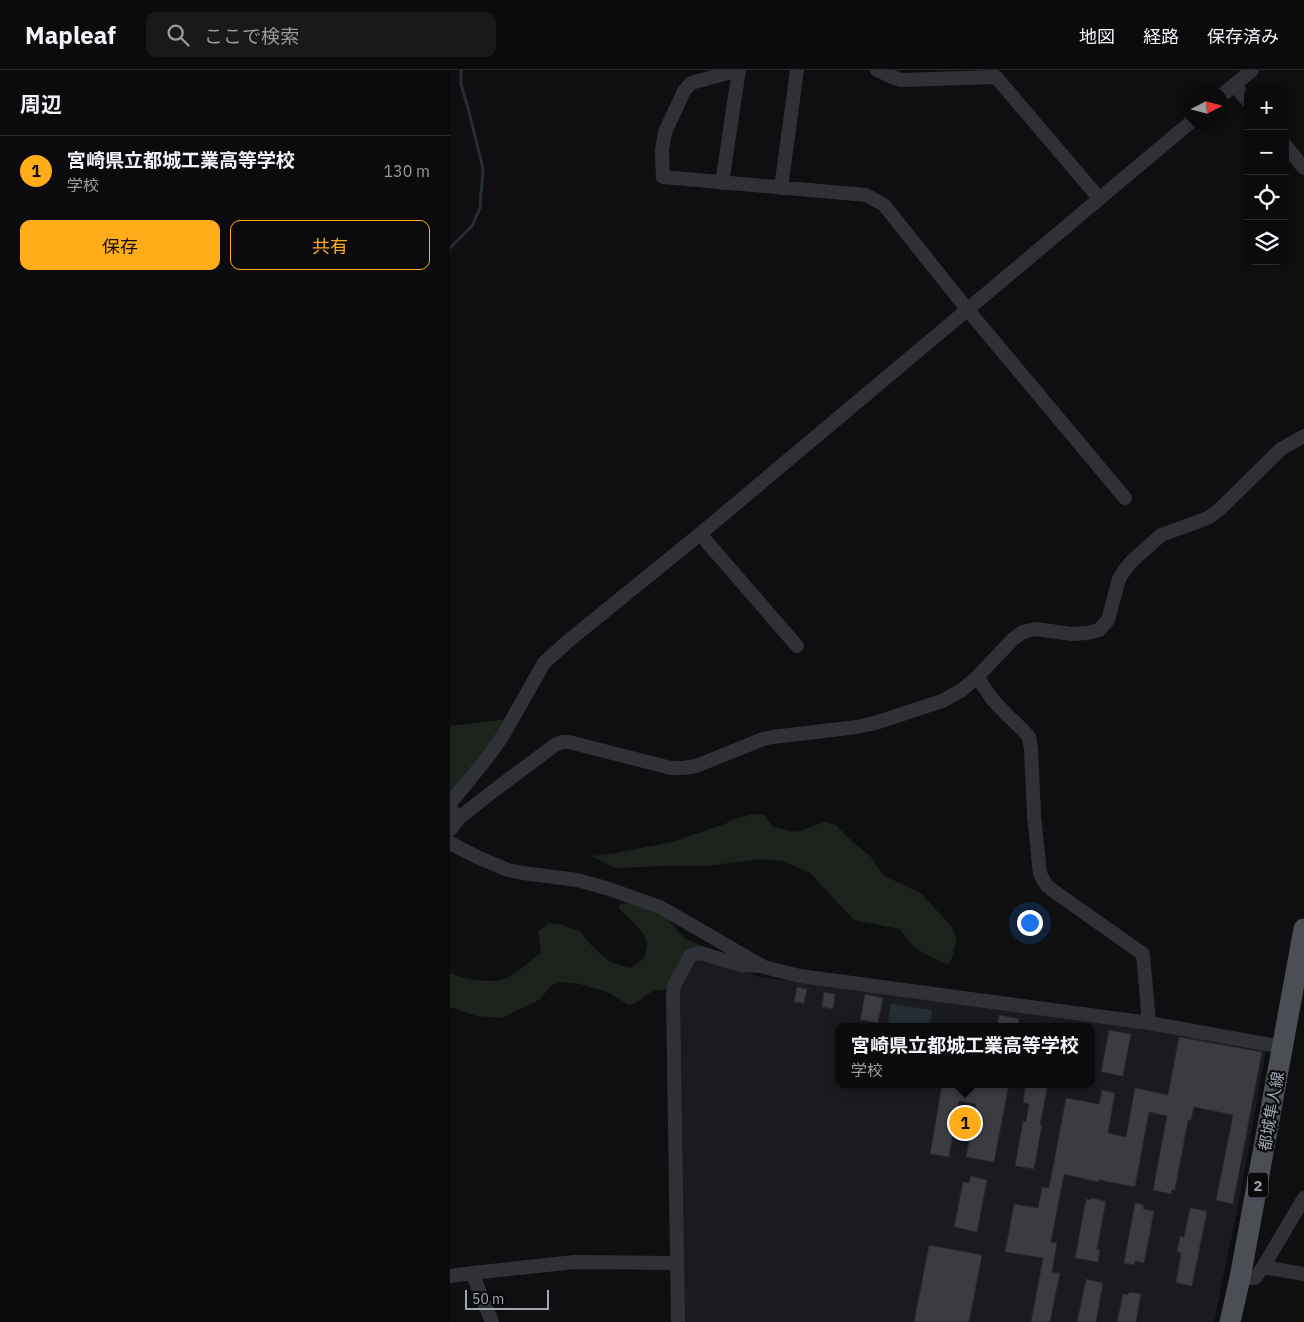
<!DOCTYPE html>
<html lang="ja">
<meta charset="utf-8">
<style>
body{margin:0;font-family:"IBM Plex Sans","Noto Sans JP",sans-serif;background:#19191b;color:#f1f3f6}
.controls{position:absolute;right:15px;top:15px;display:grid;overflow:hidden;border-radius:10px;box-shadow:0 2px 8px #0003}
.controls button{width:45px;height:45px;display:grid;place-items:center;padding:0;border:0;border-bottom:1px solid #2b2b2e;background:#0b0b0d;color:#f1f3f6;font:25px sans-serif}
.compass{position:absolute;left:734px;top:15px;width:45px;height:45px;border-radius:50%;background:#0b0b0d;box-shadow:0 2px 8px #0003;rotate:84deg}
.scale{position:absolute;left:15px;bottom:12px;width:84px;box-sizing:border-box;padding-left:5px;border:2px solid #9ea5b3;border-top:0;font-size:14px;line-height:18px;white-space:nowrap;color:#9ea5b3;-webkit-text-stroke:4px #0a0a0b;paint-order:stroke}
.you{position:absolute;left:579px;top:852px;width:18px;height:18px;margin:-12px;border:4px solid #fff;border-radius:50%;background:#1a73e8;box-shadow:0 0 0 8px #1a73e833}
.badge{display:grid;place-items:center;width:32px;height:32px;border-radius:50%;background:#ffac19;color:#111;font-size:16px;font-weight:700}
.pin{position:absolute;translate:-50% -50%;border:2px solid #fff;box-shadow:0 1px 5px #0006}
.popup{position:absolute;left:385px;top:953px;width:260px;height:65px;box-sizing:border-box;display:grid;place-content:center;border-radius:10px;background:#0b0b0d;filter:drop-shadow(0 1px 4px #0005);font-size:16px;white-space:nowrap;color:#9a9b9d}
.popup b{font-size:19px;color:#f1f3f6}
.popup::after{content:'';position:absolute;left:50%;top:100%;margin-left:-10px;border:10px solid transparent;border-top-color:#0b0b0d}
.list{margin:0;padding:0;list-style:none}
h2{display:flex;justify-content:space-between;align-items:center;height:65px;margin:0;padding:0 20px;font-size:21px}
h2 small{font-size:16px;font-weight:400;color:#9a9b9d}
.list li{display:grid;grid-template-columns:32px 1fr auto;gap:15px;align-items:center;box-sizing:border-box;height:70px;padding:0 20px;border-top:1px solid #2b2b2e}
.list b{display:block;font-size:19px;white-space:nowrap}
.list p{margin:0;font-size:16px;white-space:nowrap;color:#9a9b9d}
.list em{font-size:16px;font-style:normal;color:#9a9b9d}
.actions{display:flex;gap:10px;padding:15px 20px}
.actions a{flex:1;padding:11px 0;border:1px solid #ffac19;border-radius:10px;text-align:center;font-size:18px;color:#ffac19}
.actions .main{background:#ffac19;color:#111}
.icon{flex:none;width:28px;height:28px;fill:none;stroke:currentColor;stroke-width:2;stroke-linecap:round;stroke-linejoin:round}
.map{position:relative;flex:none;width:854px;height:1252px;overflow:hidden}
header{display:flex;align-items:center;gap:30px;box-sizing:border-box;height:70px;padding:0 25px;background:#0b0b0d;border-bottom:1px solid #2b2b2e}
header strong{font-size:24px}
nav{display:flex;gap:28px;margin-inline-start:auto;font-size:18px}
.search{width:350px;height:45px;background:#19191b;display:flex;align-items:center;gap:12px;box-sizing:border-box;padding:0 18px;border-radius:10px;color:#9a9b9d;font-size:19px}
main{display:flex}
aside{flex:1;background:#0b0b0d}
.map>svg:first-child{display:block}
</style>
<header>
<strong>Mapleaf</strong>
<div class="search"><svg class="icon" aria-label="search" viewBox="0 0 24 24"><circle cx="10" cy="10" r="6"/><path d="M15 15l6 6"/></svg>ここで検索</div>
<nav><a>地図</a><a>経路</a><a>保存済み</a></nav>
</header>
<main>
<aside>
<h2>周辺<small></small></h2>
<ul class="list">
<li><span class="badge">1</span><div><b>宮崎県立都城工業高等学校</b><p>学校</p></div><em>130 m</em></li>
</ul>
<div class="actions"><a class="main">保存</a><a>共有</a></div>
</aside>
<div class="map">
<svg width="854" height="1252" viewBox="0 0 854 1252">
<rect width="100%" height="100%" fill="#0f0f11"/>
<path fill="#1a1b1e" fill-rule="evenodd" d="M242 888H255L311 907 708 960 816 981 790 1126 764 1252H231L225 925ZM389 957H641V1014H389Z"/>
<path fill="#1b231c" d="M58 649 0 727V656Z
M304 744 314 745 323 757 346 762 375 752 386 755 397 767 421 787 433 805 472 824 501 856 507 869 501 891 498 895 466 879 449 859 404 850 360 803 332 791 310 789 257 796H213L165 798 142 786 166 783 222 772 275 754 284 749Z
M183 833 213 845 236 869 285 890 250 880 221 921C215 920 209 919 204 921 194 924 189 934 179 935L155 921 129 914 111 912 100 916 91 929 52 948 27 946 0 937V903C15 909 44 915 59 907 70 901 81 890 91 882L88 862 99 853 113 855 131 862 141 875 160 892 180 898 194 888C195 884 198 877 197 873 195 862 178 846 169 839L170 834Z"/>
<path fill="#252e35" d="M441 934 482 940 480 957H437Z"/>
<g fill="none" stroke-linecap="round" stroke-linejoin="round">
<path stroke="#252e35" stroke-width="3" d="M0 178 22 156 30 138 33 99 19 42 11 14V0"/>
</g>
<path fill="#3b3c41" stroke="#29292d" d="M347 917 357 919 354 933 344 932Z
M374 922 385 924 383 939 372 937Z
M415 924 433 928 428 953 410 950Z
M549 945 569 949 568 957H547Z
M659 960 681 964 673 1006 651 1002Z
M729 967 812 982 783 1134 766 1130 783 1045 744 1037 741 1050H738L725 1120H722L721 1124 703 1120 717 1046 699 1042 685 1117 649 1110 648 1112 614 1104 601 1172 607 1173 602 1202 610 1203 600 1252H581L593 1188 555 1182 564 1134 588 1138 592 1117 599 1118 616 1028 649 1034 652 1020 665 1023 658 1063 676 1067 685 1018 718 1025Z
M492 1014H559L544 1092 516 1087 526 1034 509 1031 499 1087 480 1084Z
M576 1014H598L590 1055H592L584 1099 565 1096 573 1051 576 1052 579 1034 573 1032Z
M521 1106 537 1110 527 1162 504 1157 513 1112 519 1113Z
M641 1128 656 1131 647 1179 650 1180 648 1192 625 1188 636 1129 641 1130Z
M685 1133 694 1135 693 1139 704 1141 694 1193 685 1191 684 1195 674 1193Z
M740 1138 757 1141 742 1216 726 1213 731 1183 727 1182 730 1166 734 1167Z
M479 1175 532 1185 519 1252H464Z
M636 1209 653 1213 646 1252H627Z
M679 1222 691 1224 686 1252H667L673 1224 678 1225Z"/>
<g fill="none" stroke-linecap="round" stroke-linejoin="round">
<path stroke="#303136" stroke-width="14" d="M289 0 241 13 234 21 215 62 212 80 213 107 416 125 434 135 517 239 675 428
M427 0 442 7 451 10 546 7 649 128
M784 15 798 31
M772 25 802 0
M835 75 854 98
M272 113 289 0
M331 118 347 0
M250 464 347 576
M527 607 543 630 557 645 573 660 579 667 581 679 584 745 590 804 597 816 605 822 693 884 699 953
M9 748 0 738 2 731 37 688 52 667 94 593 117 572 250 464 742 51
M0 760 9 748 42 722 105 675 112 672H119L221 698H233L246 696 313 669 323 667 407 657 425 653 492 631 512 620 527 607 563 569 573 562 586 559 622 564 637 563 649 560 658 550 669 509 674 501 681 492 711 465 758 448 770 439 831 379 854 366
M0 773 27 787 58 800 73 803 127 810 156 818 210 837 314 897 350 906 699 953 833 977
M813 1197 854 1204
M22 1203 42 1252
M0 1206 22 1203 125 1192 226 1193
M790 1208H805L813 1197 854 1128
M228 1252 223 925 224 916 240 886 244 884 250 883 291 895 309 896"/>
<path stroke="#4b4e55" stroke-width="21" d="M780 1252 790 1208 854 859"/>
</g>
<g text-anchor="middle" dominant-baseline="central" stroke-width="4.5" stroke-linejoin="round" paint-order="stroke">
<rect fill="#0a0a0b" stroke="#727681" stroke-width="1" x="798" y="1102.5" width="20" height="25" rx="4"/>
<g font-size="15" font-weight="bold" fill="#9ea5b3">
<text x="808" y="1115">2</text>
</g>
<g font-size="16" fill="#9ea5b3" stroke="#0a0a0b">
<text transform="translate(821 1041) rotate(-80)">都城隼人線</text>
</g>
</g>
</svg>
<div class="controls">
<button>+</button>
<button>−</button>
<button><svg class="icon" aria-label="locate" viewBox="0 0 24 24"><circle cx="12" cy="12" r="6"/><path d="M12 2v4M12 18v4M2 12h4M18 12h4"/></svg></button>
<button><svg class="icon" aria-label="layers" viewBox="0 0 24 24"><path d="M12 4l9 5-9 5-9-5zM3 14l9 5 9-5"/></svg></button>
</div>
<svg class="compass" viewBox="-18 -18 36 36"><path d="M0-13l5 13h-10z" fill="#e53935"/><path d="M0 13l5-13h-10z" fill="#9a9b9d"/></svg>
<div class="scale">50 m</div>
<div class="you"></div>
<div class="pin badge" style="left:515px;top:1053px">1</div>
<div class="popup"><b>宮崎県立都城工業高等学校</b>学校</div>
</div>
</main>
